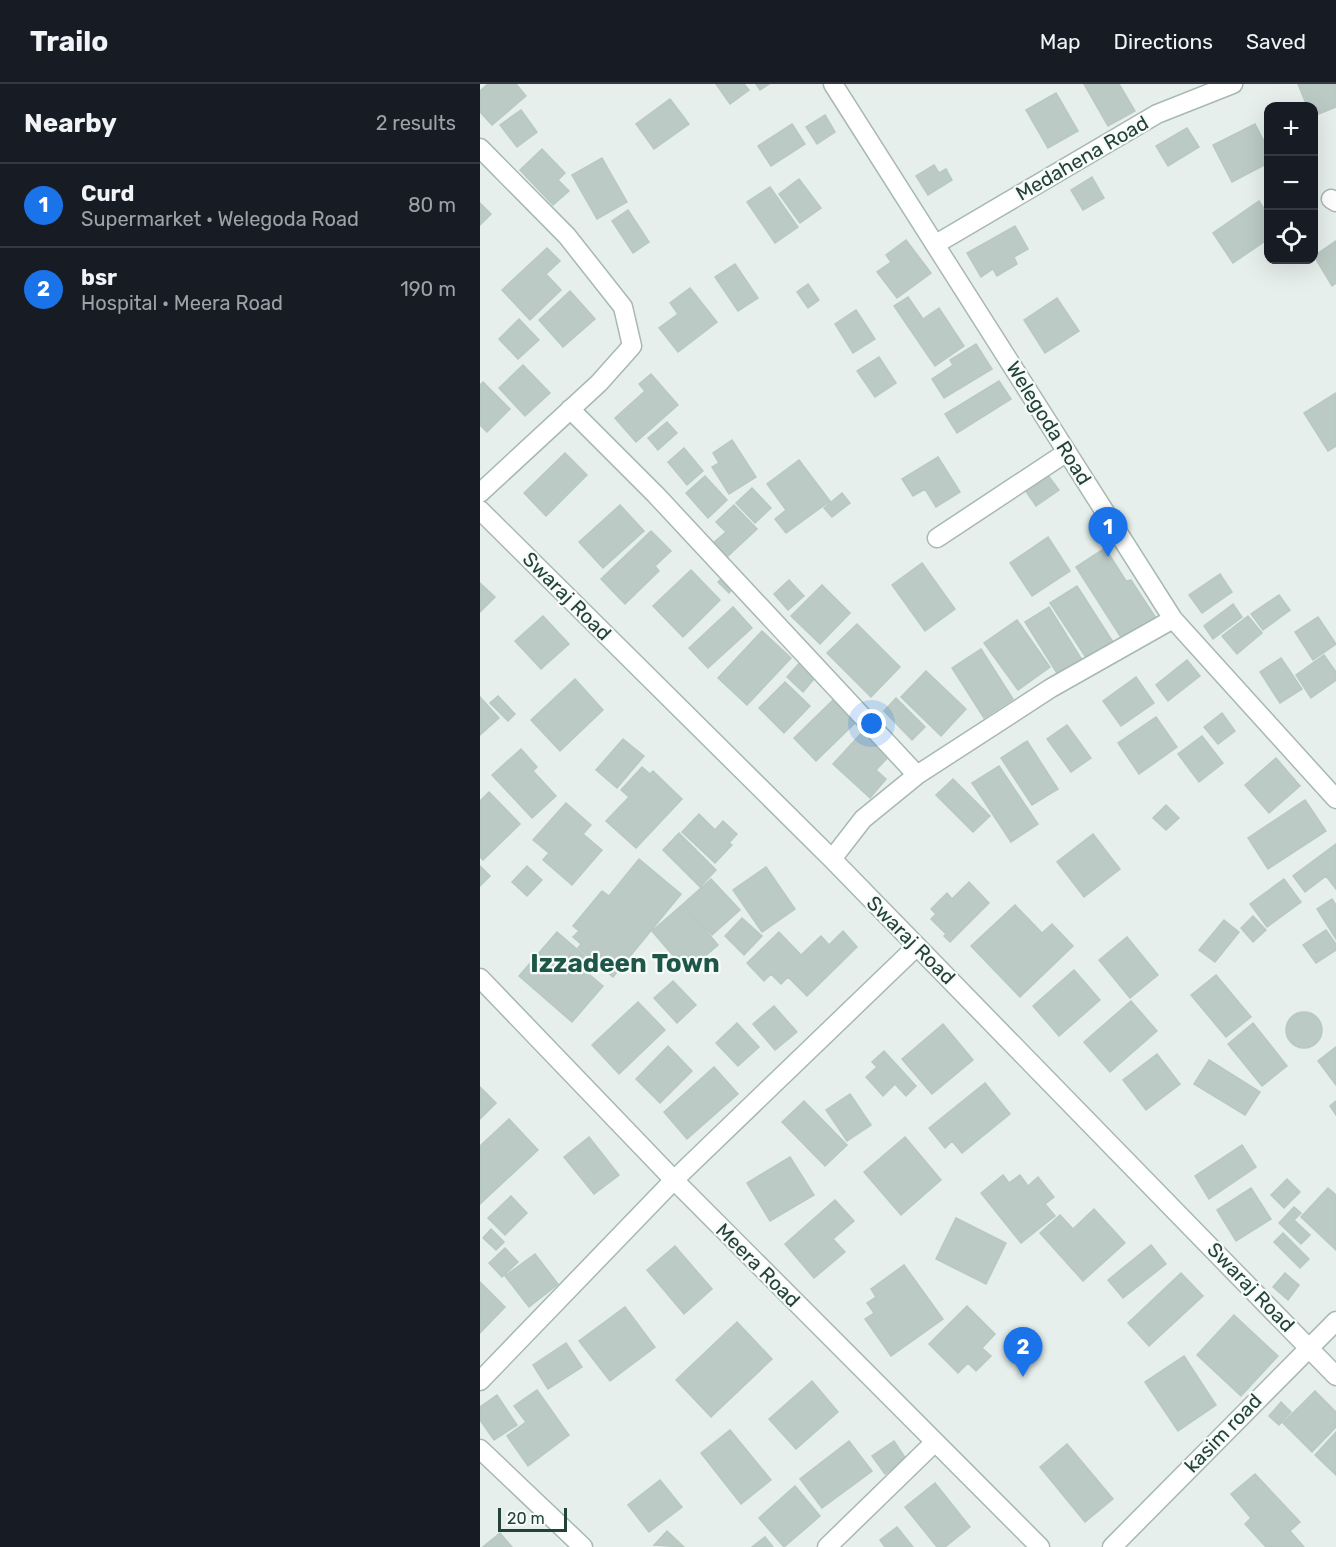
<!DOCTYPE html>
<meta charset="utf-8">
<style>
body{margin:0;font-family:Rubik,sans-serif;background:#20242c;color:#f1f3f6}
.controls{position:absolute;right:18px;top:18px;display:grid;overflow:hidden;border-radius:12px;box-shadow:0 6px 24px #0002}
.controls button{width:54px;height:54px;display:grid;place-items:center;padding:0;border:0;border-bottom:2px solid #363941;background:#171b24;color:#f1f3f6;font:30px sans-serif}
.scale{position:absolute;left:18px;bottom:15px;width:69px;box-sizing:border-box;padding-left:6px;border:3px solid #234339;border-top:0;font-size:16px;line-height:21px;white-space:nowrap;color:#234339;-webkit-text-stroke:4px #f7fbf9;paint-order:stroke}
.you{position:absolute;left:392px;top:640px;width:21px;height:21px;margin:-15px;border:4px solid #fff;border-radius:50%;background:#1a73e8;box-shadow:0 0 0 9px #1a73e833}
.badge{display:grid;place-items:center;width:39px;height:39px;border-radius:50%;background:#1a73e8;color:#fff;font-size:20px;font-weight:700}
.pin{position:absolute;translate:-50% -50px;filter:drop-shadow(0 2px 3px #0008)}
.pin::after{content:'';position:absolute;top:32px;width:21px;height:18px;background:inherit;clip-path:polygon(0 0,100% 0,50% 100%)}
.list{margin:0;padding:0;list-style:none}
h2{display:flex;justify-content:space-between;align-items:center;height:78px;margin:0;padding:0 24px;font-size:26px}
h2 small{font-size:20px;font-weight:400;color:#9ea1a6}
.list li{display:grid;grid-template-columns:39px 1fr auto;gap:18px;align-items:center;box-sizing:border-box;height:84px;padding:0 24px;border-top:2px solid #363941}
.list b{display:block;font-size:22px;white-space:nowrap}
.list p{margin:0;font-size:20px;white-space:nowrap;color:#9ea1a6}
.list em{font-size:20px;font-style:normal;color:#9ea1a6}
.icon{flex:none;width:33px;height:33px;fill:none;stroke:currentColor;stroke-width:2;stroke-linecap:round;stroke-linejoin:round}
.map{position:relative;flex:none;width:856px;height:1463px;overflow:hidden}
header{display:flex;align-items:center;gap:36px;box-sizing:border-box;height:84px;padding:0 30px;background:#171b24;border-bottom:2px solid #363941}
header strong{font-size:28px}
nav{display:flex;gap:33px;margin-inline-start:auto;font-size:21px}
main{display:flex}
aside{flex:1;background:#171b24}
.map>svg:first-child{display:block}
</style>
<header>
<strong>Trailo</strong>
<nav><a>Map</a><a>Directions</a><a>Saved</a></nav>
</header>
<main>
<aside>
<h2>Nearby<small>2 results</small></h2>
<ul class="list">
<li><span class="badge">1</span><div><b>Curd</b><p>Supermarket · Welegoda Road</p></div><em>80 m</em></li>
<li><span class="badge">2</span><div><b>bsr</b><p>Hospital · Meera Road</p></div><em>190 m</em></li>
</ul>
</aside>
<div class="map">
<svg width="856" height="1463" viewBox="0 0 856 1463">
<rect width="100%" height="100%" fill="#e6efeb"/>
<path fill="#bbcac4" stroke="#b8c9c2" stroke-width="1.5" d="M8 0H36L46 12 12 41 0 28V7Z
M236 0H264L269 6 250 20Z
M276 0H289L280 6Z
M604 0H639L655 27 628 42Z
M818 0H856V23L834 32V22H827Z
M576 9 598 47 568 64 546 26Z
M190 15 209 40 174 65 156 40Z
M41 26 57 48 37 63 20 41Z
M345 31 355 48 337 60 326 43Z
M312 40 325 60 291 82 278 62Z
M775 40 788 65V79L752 98 733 61Z
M707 44 719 63 688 82 676 62Z
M62 65 85 89 78 96 89 107 73 121 40 86Z
M122 74 147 118 117 135 92 91Z
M454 81 459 89 466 85 472 96 448 111 436 92Z
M612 93 624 114 603 126 591 106Z
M319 95 341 124 320 139 299 110Z
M290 103 318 143 295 159 267 118Z
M779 117 788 131V155L753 179 733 149Z
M0 119 11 130 0 141Z
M148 126 169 158 153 169 132 137Z
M535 142 548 165 534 173 537 180 517 192 513 185 501 193 487 169Z
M426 156 451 189 417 214 397 188 411 178 406 171Z
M856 157V199L852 202 834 172Z
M67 164 80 177 66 190 81 206 50 236 22 206Z
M255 180 278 214 258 227 235 193Z
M328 200 339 216 328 224 317 208Z
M210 204 237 238 198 268 179 244 198 230 190 219Z
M90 207 115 235 83 263 59 236Z
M428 213 443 235 459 224 484 262 455 282 414 222Z
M577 214 599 247 565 269 544 236Z
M376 226 395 255 373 269 355 240Z
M39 235 59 256 38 275 19 255Z
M496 260 512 285 464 314 452 295 473 281 470 276Z
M399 273 416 299 395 313 377 287Z
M43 281 70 309 45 332 19 304Z
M171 290 198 321 156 358 135 334 165 307 159 300Z
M519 297 531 315 477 349 465 330Z
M3 298 30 325 7 348 0 341V301Z
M856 309V362L848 367 824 329Z
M187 338 197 349 178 366 168 354Z
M252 356 276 393 249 410 232 383 239 379 233 369Z
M204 364 223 387 207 401 188 378Z
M85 369 107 391 66 432 44 409Z
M458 373 480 408 456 423 445 405 433 412 422 395Z
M319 376 350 417 306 449 295 435 306 426 287 400Z
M567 390 579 406 556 422 545 406Z
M225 392 247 416 228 434 206 409Z
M272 404 291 424 275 439 256 419Z
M362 409 370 419 352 433 344 424Z
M140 421 164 447 123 484 99 458Z
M254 421 277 445 247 473 233 459 246 448 236 438Z
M171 447 191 467 175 482 179 487 145 520 121 495Z
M568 453 590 487 552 512 530 479Z
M625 464 646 497 651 496 676 534 642 555 596 483Z
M442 479 475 525 445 547 412 501Z
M211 486 240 516 203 553 173 522Z
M740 490 752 508 722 529 709 511Z
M245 491 255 502 249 509 238 498Z
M309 496 324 512 308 526 294 510Z
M0 499 15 513 0 528Z
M342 501 370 529 340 560 311 532Z
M597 502 635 561 609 578 570 519Z
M799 511 810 526 783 546 771 530Z
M753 520 762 533 733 555 724 542Z
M253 523 272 544 228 584 209 564Z
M569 523 604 579 580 594 545 538Z
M63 532 89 560 61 585 35 557Z
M768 532 782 549 757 570 742 552Z
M838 533 856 560 833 576 815 548Z
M537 536 570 583 538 606 504 559Z
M377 540 420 583 391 613 347 569Z
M282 547 311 574 267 621 238 594Z
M501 565 533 615 504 634 472 584Z
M844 571 856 588V596L831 614 816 591Z
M801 574 822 605 800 619 780 588Z
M323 575 339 589 323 608 307 593Z
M707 576 720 592 688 617 676 601Z
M446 587 486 625 461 652 421 613Z
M656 593 674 619 641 642 623 617Z
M95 595 123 626 80 667 51 636Z
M305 598 330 622 304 649 279 624Z
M18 612 35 630 28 637 10 619Z
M0 613 19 634 0 651Z
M416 614 445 643 432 656 404 627Z
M353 616 375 639 336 677 314 654Z
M742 629 755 647 738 660 724 643Z
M676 633 697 663 659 690 638 659Z
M587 641 611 674 591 688 567 655Z
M386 644 412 669 396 686 406 695 390 714 353 680Z
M722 652 743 679 719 698 698 670Z
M143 655 164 672 137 704 116 686Z
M547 657 578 705 552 721 521 674Z
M41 665 57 683 53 687 76 712 52 734 12 691Z
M796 674 820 702 789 729 765 701Z
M519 682 558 740 531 758 492 699Z
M162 683 170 690 173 687 202 715 156 764 126 737 149 713 141 706Z
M473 695 510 732 493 748 456 711Z
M9 708 40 740 3 776 0 773V717Z
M825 716 846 747 788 785 768 754Z
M86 719 111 741 103 750 122 766 92 801 63 776 69 769 53 756Z
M686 721 699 734 686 746 673 734Z
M219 730 235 746 243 737 257 750 249 759 252 761 235 779 202 748Z
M199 749 236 786 220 803 183 766Z
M613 750 640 785 604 813 577 778Z
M856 760V805L846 792 825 808 813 792Z
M159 775 201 810 133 893 98 864 101 860 93 853 99 847 93 842 122 807 129 812Z
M0 782 10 792 0 802Z
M47 782 62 796 47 812 32 798Z
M286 783 315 825 282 848 253 806Z
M231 795 260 826 232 851 203 820Z
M804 795 821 818 787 843 770 820Z
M489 798 509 819 470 858 464 852 466 850 451 835 456 830 451 825 467 809 472 815Z
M852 815 856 821V855L837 825Z
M203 820 238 861 207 888 172 847Z
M535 821 562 849 572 840 593 862 540 913 491 862Z
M773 832 786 846 773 858 761 844Z
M262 834 282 852 264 871 245 852Z
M744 836 759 848 735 878 719 866Z
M846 846 856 860V866L836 879 823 861Z
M363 847 377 863 327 912 308 893 301 900 291 890 284 897 267 879 299 848 321 871 341 852 349 861Z
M77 848 105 872 97 880 123 902 92 938 39 892Z
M647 853 678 891 650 914 619 876Z
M594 886 620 916 579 952 553 922Z
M736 891 771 933 746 953 711 911Z
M193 897 216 921 197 939 174 914Z
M651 917 677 947 630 988 604 958Z
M158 918 185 946 139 990 112 961Z
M294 922 317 948 295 966 273 940Z
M806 946a18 18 0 1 1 36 0a18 18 0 1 1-36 0Z
M257 939 279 963 258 982 236 959Z
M773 939 807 982 782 1002 748 960Z
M463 940 493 976 452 1010 422 975Z
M188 962 212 987 180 1019 156 995Z
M856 963V1001L838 977Z
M404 967 436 1002 426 1012 415 1000 403 1012 386 993 397 983 392 978Z
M677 970 700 1000 666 1026 643 996Z
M729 976 780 1008 765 1031 714 1000Z
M234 983 258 1010 207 1055 184 1028Z
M505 999 530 1030 482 1069 472 1057 465 1064 449 1044Z
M0 1003 16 1019 0 1035Z
M370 1010 391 1041 367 1057 346 1026Z
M324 1017 367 1061 345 1082 302 1038Z
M856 1017V1031L850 1022Z
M29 1035 58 1066 0 1120V1062Z
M109 1053 139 1091 114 1110 84 1073Z
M425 1053 461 1096 421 1131 384 1088Z
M762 1061 776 1083 729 1115 715 1092Z
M310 1073 334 1111 290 1137 267 1099Z
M523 1091 529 1099 540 1091 548 1102 558 1093 574 1113 565 1120 575 1132 541 1159 501 1109Z
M807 1095 820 1108 804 1124 791 1111Z
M771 1104 791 1135 756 1157 737 1126Z
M848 1104 856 1111V1166L821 1133Z
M31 1112 47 1129 25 1151 8 1134Z
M355 1116 374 1137 353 1155 365 1168 334 1194 305 1160Z
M814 1123 821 1129 814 1136 830 1151 821 1160 799 1139Z
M614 1125 645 1159 603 1197 560 1149 580 1131 593 1145Z
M476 1134 526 1159 506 1200 456 1175Z
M11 1145 24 1158 16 1166 3 1154Z
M803 1149 829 1175 820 1184 794 1158Z
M671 1161 686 1180 643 1214 628 1196Z
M195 1162 232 1205 204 1230 167 1186Z
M25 1164 38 1178 22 1193 9 1179Z
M55 1170 78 1200 49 1223 25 1192Z
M424 1181 463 1235 411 1272 385 1235 394 1229 387 1219 396 1213 391 1205Z
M701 1189 723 1212 669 1262 648 1239Z
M805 1189 819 1201 808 1216 793 1203Z
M0 1198 25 1223 0 1249Z
M487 1222 515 1250 502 1264 511 1272 496 1287 488 1279 478 1289 449 1260Z
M145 1223 175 1263 130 1297 99 1257Z
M754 1231 798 1272 761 1312 717 1271Z
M257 1238 292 1275 231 1333 196 1296Z
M86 1259 102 1283 68 1305 53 1281Z
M704 1272 736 1321 698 1347 665 1298Z
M332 1297 358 1328 316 1365 289 1335Z
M57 1306 89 1351 48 1382 27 1352 46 1338 34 1322Z
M835 1307 856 1328V1343L832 1368 803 1339Z
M17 1311 37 1341 14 1356 0 1336V1323Z
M801 1318 811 1328 799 1341 789 1332Z
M250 1346 291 1396 261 1420 221 1369Z
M856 1348V1391L835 1371Z
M369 1357 392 1387 342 1424 320 1395Z
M414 1357 426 1375 405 1390 392 1372Z
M587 1360 633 1415 605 1438 560 1383Z
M775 1390 820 1438 810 1447 824 1463H786L765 1440 771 1434 751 1410Z
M180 1396 202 1423 169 1448 148 1421Z
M455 1399 490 1443 465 1463H457L425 1423Z
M315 1402 340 1432 304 1463 279 1434Z
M417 1443 433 1463H405L400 1456Z
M187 1447 204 1463 174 1461Z
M20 1449 32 1463H3Z
M285 1453 293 1463H272Z"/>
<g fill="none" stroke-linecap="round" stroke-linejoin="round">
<defs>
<path id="minor" d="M353 0 693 535 856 715
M0 64 87 152 143 223 152 262 119 299 0 409
M851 115 856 118
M456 160 677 30 753 0
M90 325 176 411 437 691
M0 426 352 775 856 1292
M457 454 587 368
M352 775 383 735 437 691 571 604 693 535
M0 894 194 1096 560 1463
M0 1297 194 1096 436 863
M0 1365 103 1463
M347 1463 455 1358
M632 1463 856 1237"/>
</defs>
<use href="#minor" stroke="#a8b8b2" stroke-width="21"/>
<use href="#minor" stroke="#fff" stroke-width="18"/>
</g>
<g text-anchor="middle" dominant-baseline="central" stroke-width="4.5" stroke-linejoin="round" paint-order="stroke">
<g font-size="20" fill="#234339" stroke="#f7fbf9">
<text transform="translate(602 74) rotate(-30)">Medahena Road</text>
<text transform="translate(569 339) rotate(58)">Welegoda Road</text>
<text transform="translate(87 512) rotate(45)">Swaraj Road</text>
<text transform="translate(431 856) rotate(45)">Swaraj Road</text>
<text transform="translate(278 1181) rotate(45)">Meera Road</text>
<text transform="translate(771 1203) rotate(46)">Swaraj Road</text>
<text transform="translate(743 1349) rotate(-46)">kasim road</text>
</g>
<g font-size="26" font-weight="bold" fill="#1e5647" stroke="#f7fbf9">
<text x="145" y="879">Izzadeen Town</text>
</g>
</g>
</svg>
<div class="controls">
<button>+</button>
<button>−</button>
<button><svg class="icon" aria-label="locate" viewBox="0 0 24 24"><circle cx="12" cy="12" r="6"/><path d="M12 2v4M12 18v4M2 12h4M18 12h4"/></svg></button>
</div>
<div class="scale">20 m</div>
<div class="you"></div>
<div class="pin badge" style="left:628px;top:473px">1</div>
<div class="pin badge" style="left:543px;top:1293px">2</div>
</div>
</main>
